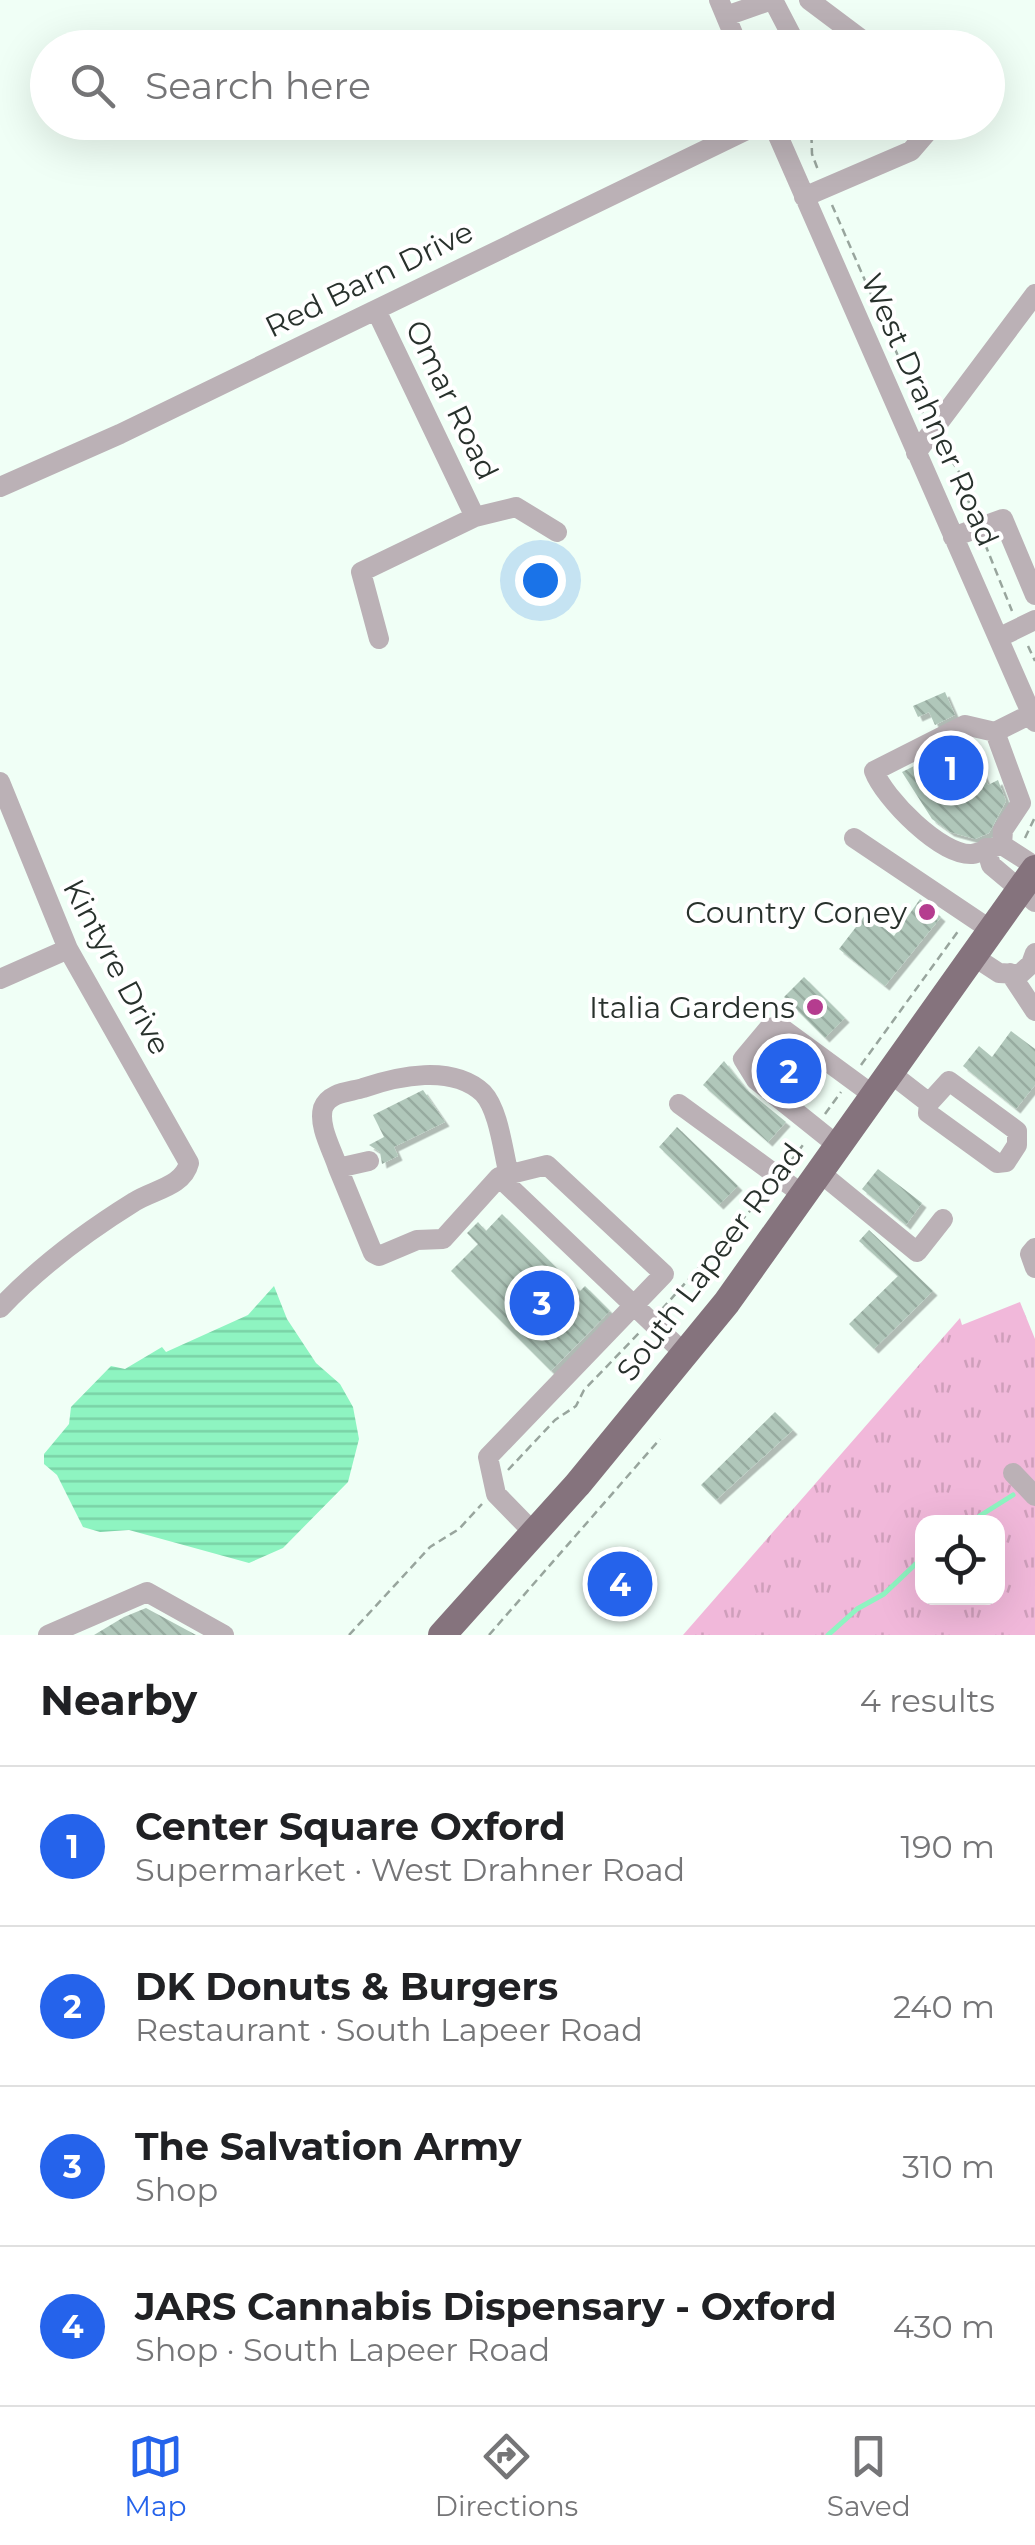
<!DOCTYPE html>
<meta charset="utf-8">
<style>
body{margin:0;font-family:Montserrat,sans-serif;background:#f6f6f6;color:#202124}
.controls{position:absolute;right:30px;bottom:30px;display:grid;overflow:hidden;border-radius:20px;box-shadow:0 10px 40px #0002}
.controls button{width:90px;height:90px;display:grid;place-items:center;padding:0;border:0;border-bottom:2px solid #e0e0e0;background:#fff;color:#202124;font:50px sans-serif}
.you{position:absolute;left:540px;top:580px;width:35px;height:35px;margin:-25px;border:8px solid #fff;border-radius:50%;background:#1a73e8;box-shadow:0 0 0 15px #1a73e833}
.badge{display:grid;place-items:center;width:65px;height:65px;border-radius:50%;background:#2563eb;color:#fff;font-size:32px;font-weight:700}
.pin{position:absolute;translate:-50% -50%;border:5px solid #fff;box-shadow:0 2px 10px #0006}
.list{margin:0;padding:0;list-style:none}
h2{display:flex;justify-content:space-between;align-items:center;height:130px;margin:0;padding:0 40px;font-size:42px}
h2 small{font-size:32px;font-weight:400;color:#757577}
.list li{display:grid;grid-template-columns:65px 1fr auto;gap:30px;align-items:center;box-sizing:border-box;height:160px;padding:0 40px;border-top:2px solid #e0e0e0}
.list b{display:block;font-size:38px;white-space:nowrap}
.list p{margin:0;font-size:32px;white-space:nowrap;color:#757577}
.list em{font-size:32px;font-style:normal;color:#757577}
.icon{flex:none;width:55px;height:55px;fill:none;stroke:currentColor;stroke-width:2;stroke-linecap:round;stroke-linejoin:round}
.map{position:relative;flex:none;width:1035px;height:1635px;overflow:hidden}
.search{position:absolute;background:#fff;box-shadow:0 10px 40px #0002;left:30px;right:30px;top:30px;height:110px;display:flex;align-items:center;gap:25px;box-sizing:border-box;padding:0 35px;border-radius:55px;color:#757577;font-size:38px}
.sheet{height:770px;background:#fff}
nav{display:flex;justify-content:space-around;align-items:center;box-sizing:border-box;height:140px;border-top:2px solid #e0e0e0;background:#fff;font-size:28px;color:#757577}
nav a{display:grid;justify-items:center;gap:5px}
nav .on{color:#2563eb}
.map>svg:first-child{display:block}
</style>
<div class="map">
<svg width="1035" height="1635" viewBox="0 0 1035 1635">
<defs>
<pattern id="grass-tufts" width="24" height="20" patternUnits="userSpaceOnUse" patternTransform="scale(2.5)"><rect width="24" height="20" fill="#f1b8da"/><path d="M3 7l-1-3M5 7V3M7 7l1-3M15 17l-1-3M17 17v-4M19 17l1-3" fill="none" stroke="#cf9fbb"/></pattern>
<pattern id="water-rules" width="6" height="5" patternUnits="userSpaceOnUse" patternTransform="scale(2.5)"><rect width="6" height="5" fill="#8ef4c1"/><path d="M0 2.5h6" fill="none" stroke="#7ad2a6"/></pattern>
<pattern id="building-back-hatch" width="6" height="6" patternUnits="userSpaceOnUse" patternTransform="scale(2.5)"><rect width="6" height="6" fill="#b0c7ba"/><path d="M-1 5l2 2M0 0l6 6M5-1l2 2" fill="none" stroke="#97aba0"/></pattern>
<filter id="shadow"><feDropShadow dx="4.5" dy="4.5" stdDeviation="0" flood-color="#0004"/></filter>
</defs>
<rect width="100%" height="100%" fill="#f0fff6"/>
<path fill="url(#grass-tufts)" fill-rule="evenodd" d="M1020 1302 1035 1339V1635H683L960 1318 962 1325ZM922 1522H998V1598H922Z"/>
<path fill="url(#water-rules)" d="M274 1286 287 1319 316 1363 340 1384 353 1407 359 1439 348 1482 283 1548 249 1563 129 1530 100 1532 83 1527 57 1475 44 1464V1454L69 1424 71 1407 111 1366 125 1369 162 1347 166 1352 248 1315Z"/>
<g fill="none" stroke-linecap="round" stroke-linejoin="round">
<path stroke="#8ef4c1" stroke-width="5" d="M970 1522 1013 1495
M828 1635 857 1609 884 1594 922 1558"/>
</g>
<path fill="url(#building-back-hatch)" filter="url(#shadow)" d="M945 692 955 715 935 725 929 712 918 717 913 706Z
M967 740 988 785 998 780 1006 801 989 833 975 839 950 832 932 819 902 772Z
M920 899 941 917 885 986 839 949 866 914 894 936Z
M804 977 845 1018 825 1038 784 997Z
M1011 1031 1035 1049V1085L1016 1109 963 1066 979 1046 992 1057Z
M776 1041 798 1057 793 1063 816 1079 804 1096 760 1060Z
M724 1061 747 1090 786 1122 768 1142 703 1085Z
M423 1090 445 1122 394 1147 398 1156 382 1164 380 1152 369 1145 384 1137 373 1115Z
M677 1127 738 1186 719 1205 659 1147Z
M878 1169 922 1203 906 1225 862 1189Z
M502 1214 580 1291 585 1286 610 1311 551 1371 451 1271 478 1244 467 1233 478 1222 486 1231Z
M869 1230 933 1291 874 1349 849 1324 898 1276 859 1241Z
M775 1412 793 1430 716 1500 701 1485Z
M638 1550 647 1570 601 1615 595 1598Z
M146 1608 196 1635H94L124 1617Z"/>
<g fill="none" stroke-linecap="round" stroke-linejoin="round">
<path stroke="#98a59d" stroke-width="2.5" stroke-dasharray="8 5" stroke-linecap="butt" d="M811 122 812 154 818 170
M832 205 923 413
M944 449 959 472 971 509
M985 544 1012 611
M1028 646 1035 661
M1025 838 1035 817
M861 1065 959 930
M825 1114 841 1092
M790 1162 803 1145
M662 1309 767 1192
M508 1470 555 1420 576 1406 584 1390 639 1333
M349 1635 430 1547 459 1529 482 1504
M489 1635 660 1439"/>
<path stroke="#bbb1b6" stroke-width="20" d="M719 0 739 48
M773 0 798 48
M809 0 873 48
M726 16 772 0
M772 122 1035 722
M900 122 922 138
M804 197 911 151 936 122
M376 310 475 517
M916 453 1035 294
M0 487 120 434 763 122
M953 537 1003 519 1035 595
M998 638 1035 620
M379 639 361 572 475 517 516 507 557 532
M1031 714 995 732 965 725 874 771C884 798 941 856 972 854 980 853 993 847 1002 845L1035 866
M995 732 1021 803 1003 830 1002 845
M0 782 68 949 189 1163C183 1187 152 1190 134 1202 84 1233 41 1265 0 1308
M854 838 991 930
M986 848 991 865 1035 902
M973 956 999 973 1020 974 1031 964 1035 953
M1010 973 1035 1011
M0 979 68 949
M889 1072 929 1103 928 1113 997 1163 1006 1162 1017 1145V1131L949 1081 929 1103
M679 1104 802 1194
M837 1145 756 1080 743 1059 769 1028 779 1026 873 1095
M369 1161 338 1168C333 1151 318 1127 323 1108 329 1092 350 1092 363 1088 398 1076 452 1064 483 1093 499 1110 503 1152 509 1175
M338 1168 373 1253 379 1256 417 1240 443 1239 499 1177 686 1355
M818 1171 917 1252 943 1219
M499 1177 547 1165 664 1274 488 1457 496 1494 533 1532
M1035 1248 1030 1254 1035 1268
M1013 1473 1035 1496
M48 1635 147 1592 224 1635"/>
<path stroke="#85737d" stroke-width="28" d="M442 1635 577 1485 727 1302 1035 869"/>
</g>
<g fill="#b53c8f" stroke="#fff" stroke-width="4">
<circle cx="927" cy="912" r="10"/>
<circle cx="815" cy="1007" r="10"/>
</g>
<g text-anchor="middle" dominant-baseline="central" stroke-width="8" stroke-linejoin="round" paint-order="stroke">
<g font-size="30" fill="#28312c" stroke="#fff">
<text transform="translate(369 279) rotate(-26)">Red Barn Drive</text>
<text transform="translate(452 400) rotate(64)">Omar Road</text>
<text transform="translate(930 410) rotate(66)">West Drahner Road</text>
<text transform="translate(117 967) rotate(62)">Kintyre Drive</text>
<text transform="translate(710 1262) rotate(-53)">South Lapeer Road</text>
</g>
<g font-size="30" fill="#28312c" stroke="#fff" text-anchor="end">
<text x="907" y="912">Country Coney</text>
<text x="795" y="1007">Italia Gardens</text>
</g>
</g>
</svg>
<div class="controls">
<button><svg class="icon" aria-label="locate" viewBox="0 0 24 24"><circle cx="12" cy="12" r="6"/><path d="M12 2v4M12 18v4M2 12h4M18 12h4"/></svg></button>
</div>
<div class="you"></div>
<div class="pin badge" style="left:951px;top:768px">1</div>
<div class="pin badge" style="left:789px;top:1071px">2</div>
<div class="pin badge" style="left:542px;top:1303px">3</div>
<div class="pin badge" style="left:620px;top:1584px">4</div>
<div class="search"><svg class="icon" aria-label="search" viewBox="0 0 24 24"><circle cx="10" cy="10" r="6"/><path d="M15 15l6 6"/></svg>Search here</div>
</div>
<section class="sheet">
<h2>Nearby<small>4 results</small></h2>
<ul class="list">
<li><span class="badge">1</span><div><b>Center Square Oxford</b><p>Supermarket · West Drahner Road</p></div><em>190 m</em></li>
<li><span class="badge">2</span><div><b>DK Donuts &amp; Burgers</b><p>Restaurant · South Lapeer Road</p></div><em>240 m</em></li>
<li><span class="badge">3</span><div><b>The Salvation Army</b><p>Shop</p></div><em>310 m</em></li>
<li><span class="badge">4</span><div><b>JARS Cannabis Dispensary - Oxford</b><p>Shop · South Lapeer Road</p></div><em>430 m</em></li>
</ul>
</section>
<nav>
<a class="on"><svg class="icon" aria-label="map" viewBox="0 0 24 24"><path d="M3 6l6-2 6 2 6-2v14l-6 2-6-2-6 2zM9 4v14M15 6v14"/></svg>Map</a>
<a><svg class="icon" aria-label="directions" viewBox="0 0 24 24"><path d="M12 3l9 9-9 9-9-9zM9 14v-3h6M13 9l2 2-2 2"/></svg>Directions</a>
<a><svg class="icon" aria-label="saved" viewBox="0 0 24 24"><path d="M7 4h10v16l-5-4-5 4z"/></svg>Saved</a>
</nav>
